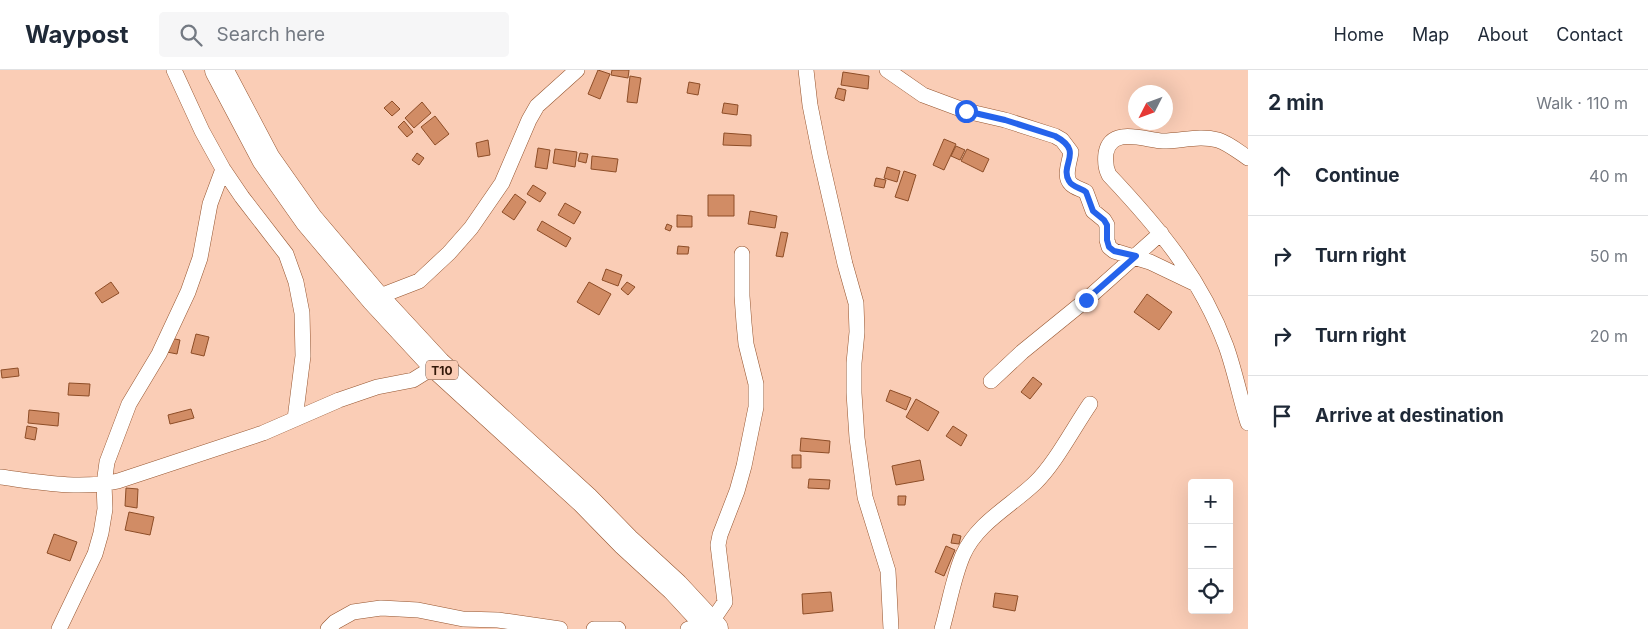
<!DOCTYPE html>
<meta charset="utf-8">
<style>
body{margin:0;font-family:Inter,sans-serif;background:#f6f6f7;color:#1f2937}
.controls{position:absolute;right:15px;bottom:15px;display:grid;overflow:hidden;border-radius:5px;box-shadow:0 5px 20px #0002}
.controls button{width:45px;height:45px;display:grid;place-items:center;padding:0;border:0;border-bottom:1px solid #e0e1e3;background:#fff;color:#1f2937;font:25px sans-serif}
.compass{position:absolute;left:1128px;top:15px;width:45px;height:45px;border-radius:50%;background:#fff;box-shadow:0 5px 20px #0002;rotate:228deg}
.stop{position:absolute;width:15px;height:15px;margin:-11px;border:4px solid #2563eb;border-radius:50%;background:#fff}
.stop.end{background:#2563eb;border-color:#fff;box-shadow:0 1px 5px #0008}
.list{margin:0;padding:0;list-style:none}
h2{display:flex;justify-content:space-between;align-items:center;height:65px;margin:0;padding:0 20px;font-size:21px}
h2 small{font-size:16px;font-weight:400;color:#747a83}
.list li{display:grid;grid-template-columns:32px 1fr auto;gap:15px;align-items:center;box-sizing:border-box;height:80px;padding:0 20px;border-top:1px solid #e0e1e3}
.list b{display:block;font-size:19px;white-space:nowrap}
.list em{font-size:16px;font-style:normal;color:#747a83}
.icon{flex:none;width:28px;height:28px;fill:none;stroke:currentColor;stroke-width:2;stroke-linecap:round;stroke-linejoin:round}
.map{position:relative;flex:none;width:1248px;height:559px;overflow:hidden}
header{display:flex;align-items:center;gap:30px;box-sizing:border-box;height:70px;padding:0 25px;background:#fff;border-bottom:1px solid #e0e1e3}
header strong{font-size:24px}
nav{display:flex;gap:28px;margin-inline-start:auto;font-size:18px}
.search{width:350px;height:45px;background:#f6f6f7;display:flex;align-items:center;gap:12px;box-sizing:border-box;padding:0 18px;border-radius:5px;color:#747a83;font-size:19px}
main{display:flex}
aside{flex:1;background:#fff}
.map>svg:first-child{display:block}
</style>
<header>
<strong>Waypost</strong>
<div class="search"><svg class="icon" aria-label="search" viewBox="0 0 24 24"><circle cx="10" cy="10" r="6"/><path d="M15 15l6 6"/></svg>Search here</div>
<nav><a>Home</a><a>Map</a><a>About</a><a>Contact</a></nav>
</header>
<main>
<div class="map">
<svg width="1248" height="559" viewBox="0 0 1248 559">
<rect width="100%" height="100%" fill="#facdb6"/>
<path fill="#d18c65" stroke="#8d4d27" d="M598 0 610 4 600 29 588 24Z
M612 0H629L628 8 611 5Z
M843 2 869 6 868 19 841 15Z
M630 6 641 8 637 33 627 32Z
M689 12 700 14 698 25 687 23Z
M838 18 846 20 844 31 835 28Z
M392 31 400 39 392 46 384 38Z
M422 32 431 43 414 58 405 48Z
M724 33 738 35 737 45 722 43Z
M435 46 449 64 435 75 421 57Z
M404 51 413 62 407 67 398 57Z
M724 63 751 65V76L723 75Z
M944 69 956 74 944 100 933 95Z
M488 70 490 85 478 87 476 73Z
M956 76 965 80 960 90 951 86Z
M538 78 550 80 547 99 535 97Z
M555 79 577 82 575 97 553 93Z
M967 79 989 89 983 102 961 91Z
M417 83 424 88 419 95 412 90Z
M580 83 588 84 586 93 578 91Z
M592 86 618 89 616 102 591 99Z
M887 97 900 101 897 112 884 108Z
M904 101 916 105 908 131 895 127Z
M876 108 886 110 884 118 874 116Z
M533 115 546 123 540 132 527 124Z
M515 124 526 132 514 150 502 142Z
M708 125H734V146H708Z
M565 133 581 142 574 154 558 145Z
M750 141 777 146 775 158 748 154Z
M677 145 692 146V157H677Z
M542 151 571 168 566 177 537 160Z
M667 154 672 156 670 161 665 159Z
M781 162 788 163 783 187 776 186Z
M678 176 689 177 688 184H677Z
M606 199 622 205 618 216 602 210Z
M111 212 119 223 102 233 95 223Z
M589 212 611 224 599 245 577 232Z
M627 212 635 217 628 225 621 219Z
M1147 224 1172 242 1159 260 1134 242Z
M196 264 209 267 204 286 191 283Z
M170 268 180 270 177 284 167 282Z
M18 298 19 306 2 308 1 300Z
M1033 307 1042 314 1030 329 1021 322Z
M69 313 90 314 89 326 68 325Z
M890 320 911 328 906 340 886 331Z
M916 329 939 342 928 361 906 347Z
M191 339 194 348 170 354 168 345Z
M29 340 59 343 58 356 28 353Z
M27 356 37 358 35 370 25 368Z
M953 356 967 365 961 376 946 366Z
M801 368 830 371 829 383 800 381Z
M792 385H801V398H792Z
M920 390 924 410 896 415 892 396Z
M809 409 830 410 829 419 808 418Z
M126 418 138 419 137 438 125 436Z
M898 426H906L905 435H898Z
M129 442 154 447 150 465 125 460Z
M54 464 77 472 70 491 47 483Z
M953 464 961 466 959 474 951 473Z
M946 476 955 480 944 506 935 502Z
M831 522 833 541 803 544 802 524Z
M995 523 1018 526 1015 541 993 537Z"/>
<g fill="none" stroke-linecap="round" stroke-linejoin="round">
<defs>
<path id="street" d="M174 0 202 61 223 99 242 127 286 184 296 212 302 243 303 286 295 349
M806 0 810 35 820 85 845 194 856 233 857 262 854 293V323L857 368 865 427 888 501 891 559
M887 0 923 25 966 41 1005 50 1055 66 1062 70 1071 82C1070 91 1063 107 1071 114 1075 118 1081 119 1086 122L1093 141 1104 150 1107 155V170L1109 177 1114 181 1150 192 1196 214
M1248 88C1239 82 1228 73 1218 70 1199 65 1182 71 1163 71 1145 70 1111 56 1106 83 1105 91 1105 97 1109 105 1158 157 1201 208 1226 276 1235 301 1240 328 1248 353
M375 228 419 211 449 183 471 158 502 113 529 50 537 36 577 0
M991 311 1022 282 1086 230 1161 163
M0 407C38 412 80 420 118 411L263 363 339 330 377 317 413 310 437 295
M59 559 95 484 101 463 105 439 104 414 107 392 129 334 159 284 188 222 200 188 210 134 223 99
M328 559 335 552 353 542 381 538 418 540 463 549 498 550 560 559
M594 559H618
M688 559 710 554 725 532 718 475 720 465 737 421 744 396 756 337V314L746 274 744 253 742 226V184
M942 559C949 535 953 508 963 485 977 453 1011 436 1035 413 1055 394 1074 357 1090 334"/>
<path id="highway" d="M219 0 266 89 309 150 375 228 437 295 585 430 626 472 675 517 714 559"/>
</defs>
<use href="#street" stroke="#95542e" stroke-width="16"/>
<use href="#highway" stroke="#95542e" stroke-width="29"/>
<use href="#street" stroke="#fff" stroke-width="15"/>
<use href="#highway" stroke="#fff" stroke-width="28"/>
</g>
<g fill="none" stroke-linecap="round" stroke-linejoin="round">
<path stroke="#2563eb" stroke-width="6" d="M966 41 1005 50 1055 66C1085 82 1059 94 1069 111 1072 117 1081 118 1086 122L1093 141 1104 150 1107 155V170L1109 177 1114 181 1136 186 1086 230"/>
</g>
<g text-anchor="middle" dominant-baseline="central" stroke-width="4.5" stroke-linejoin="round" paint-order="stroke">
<rect fill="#facdb6" stroke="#6f4e3c" stroke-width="1" x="426" y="290.5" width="32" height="19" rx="4"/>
<g font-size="12" font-weight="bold" fill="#331808">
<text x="442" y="300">T10</text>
</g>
</g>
</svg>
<div class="controls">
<button>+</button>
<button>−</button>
<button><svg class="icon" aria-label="locate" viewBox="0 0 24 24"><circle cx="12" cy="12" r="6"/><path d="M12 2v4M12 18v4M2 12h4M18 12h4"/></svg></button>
</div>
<svg class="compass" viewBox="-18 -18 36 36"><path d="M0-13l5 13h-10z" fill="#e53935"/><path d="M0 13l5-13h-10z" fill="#747a83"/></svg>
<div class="stop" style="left:966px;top:41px"></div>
<div class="stop end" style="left:1086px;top:230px"></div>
</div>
<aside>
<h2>2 min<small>Walk · 110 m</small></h2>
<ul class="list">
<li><svg class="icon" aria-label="ahead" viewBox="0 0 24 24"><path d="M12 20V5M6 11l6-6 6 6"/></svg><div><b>Continue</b></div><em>40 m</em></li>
<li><svg class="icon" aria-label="right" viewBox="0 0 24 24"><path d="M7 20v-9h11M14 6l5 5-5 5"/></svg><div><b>Turn right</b></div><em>50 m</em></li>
<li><svg class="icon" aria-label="right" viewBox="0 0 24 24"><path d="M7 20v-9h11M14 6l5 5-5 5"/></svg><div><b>Turn right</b></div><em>20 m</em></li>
<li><svg class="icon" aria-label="arrive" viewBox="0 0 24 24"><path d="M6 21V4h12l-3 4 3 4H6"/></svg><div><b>Arrive at destination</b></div></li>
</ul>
</aside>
</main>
